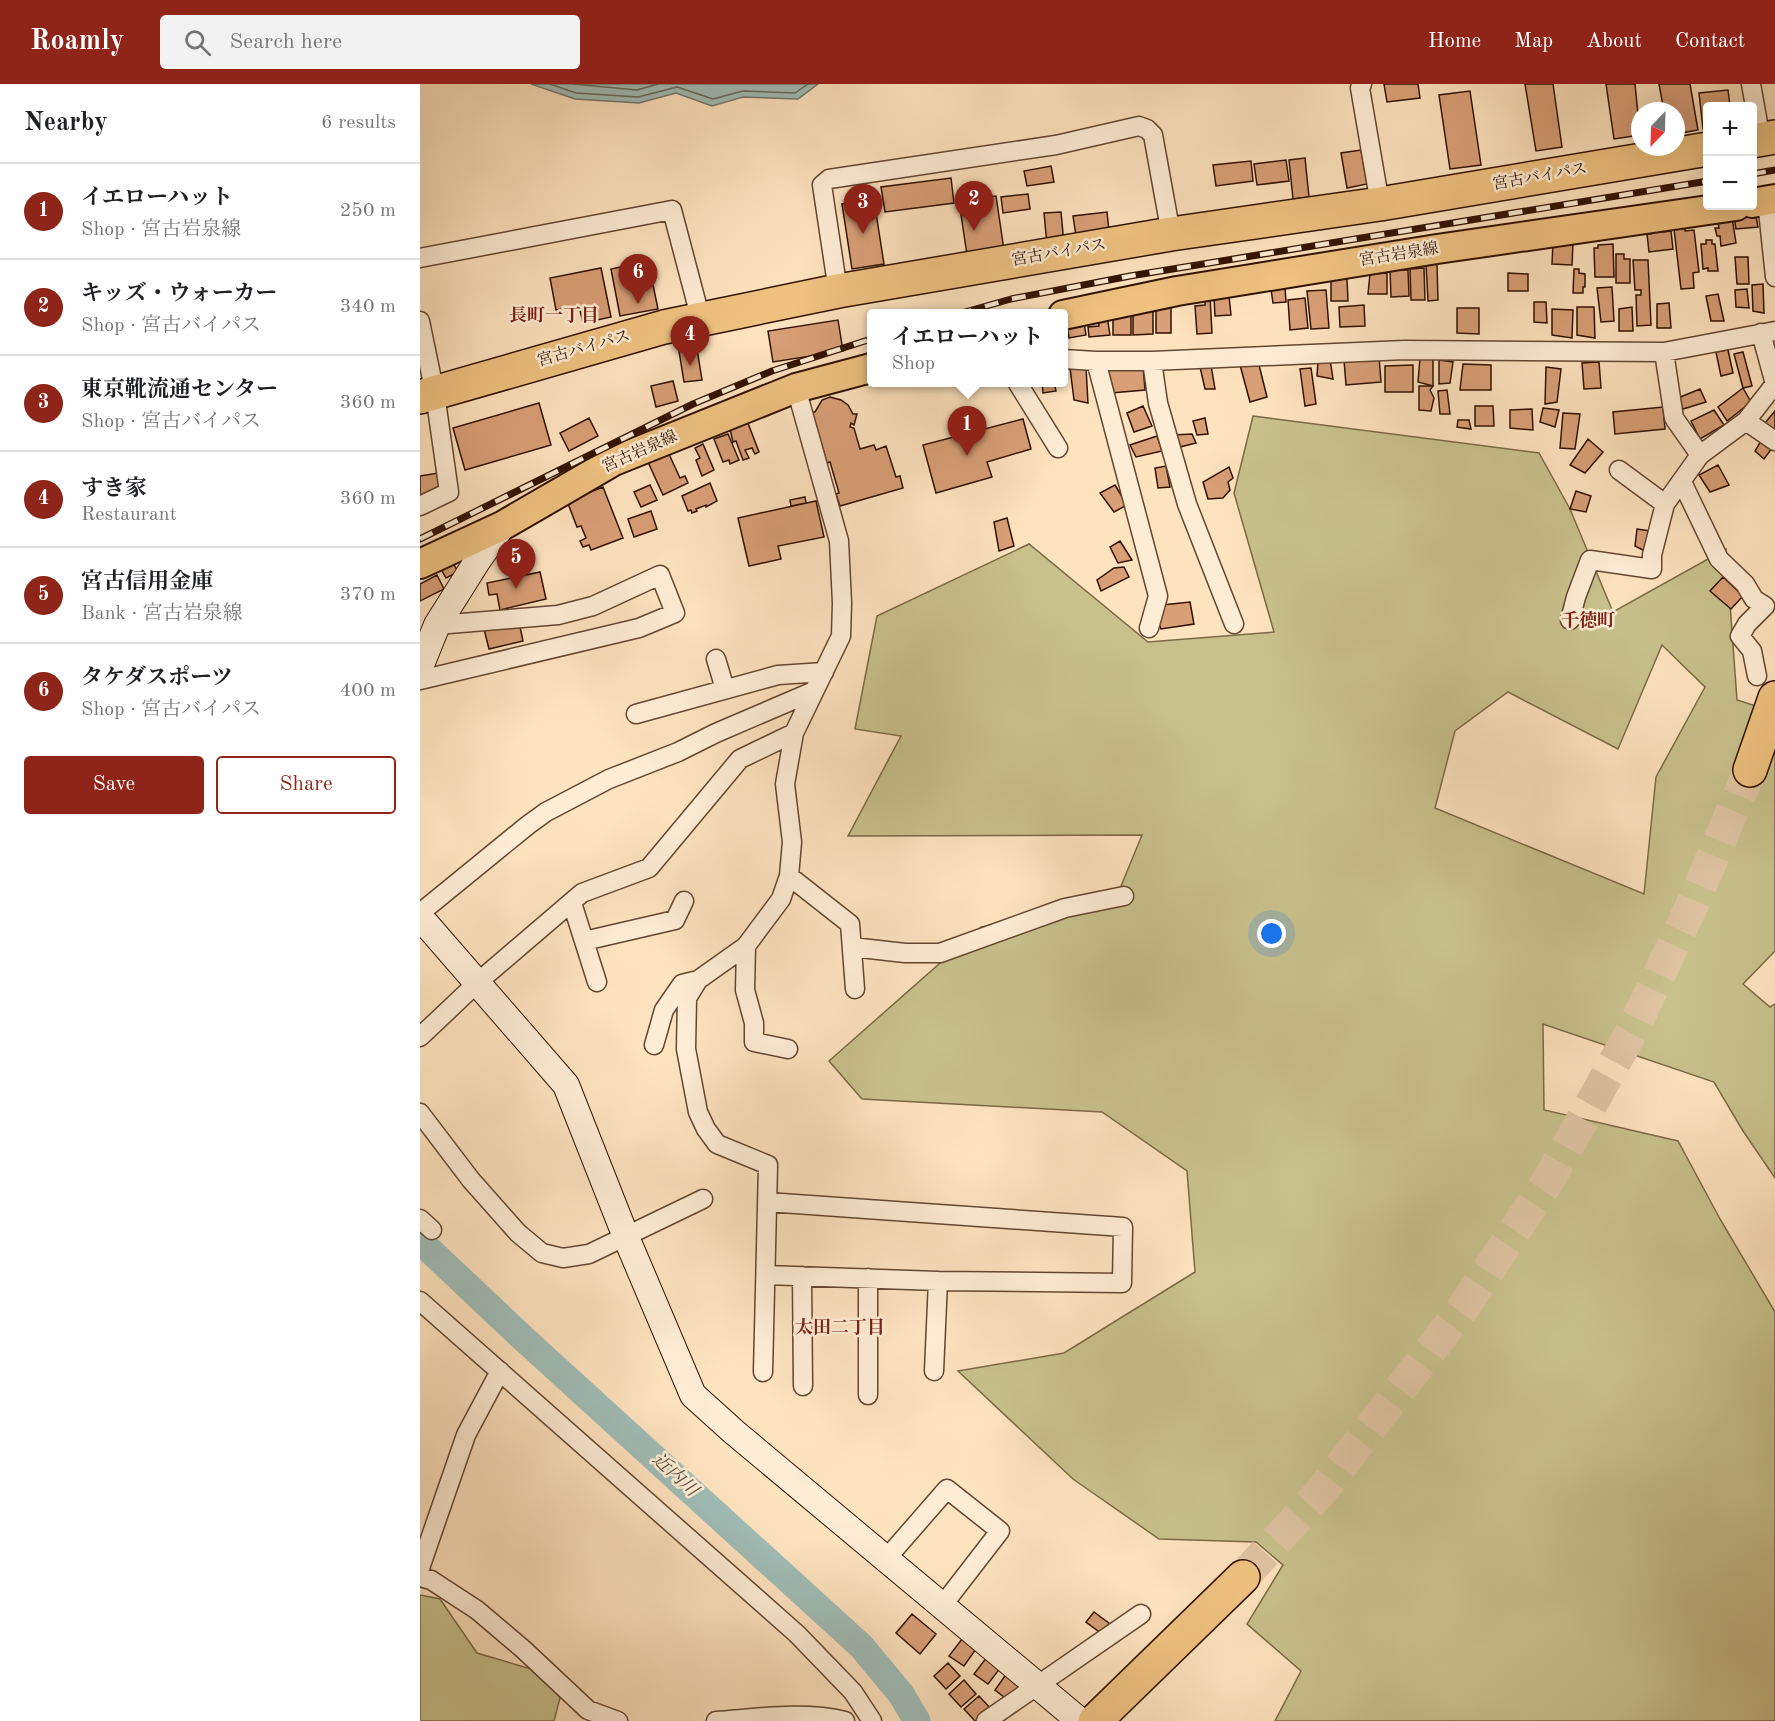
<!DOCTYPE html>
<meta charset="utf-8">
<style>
body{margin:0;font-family:"Old Standard TT","Noto Serif JP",serif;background:#f2f2f2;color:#202124}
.controls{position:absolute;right:18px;top:18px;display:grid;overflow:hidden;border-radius:6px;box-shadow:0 6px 24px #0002}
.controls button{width:54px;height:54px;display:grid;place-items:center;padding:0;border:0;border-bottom:2px solid #e0e0e0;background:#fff;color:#202124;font:30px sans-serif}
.compass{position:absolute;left:1211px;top:18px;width:54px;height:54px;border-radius:50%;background:#fff;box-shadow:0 6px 24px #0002;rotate:203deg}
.you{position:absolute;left:852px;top:850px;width:21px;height:21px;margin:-15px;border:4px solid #fff;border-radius:50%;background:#1a73e8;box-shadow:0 0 0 9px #1a73e833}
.badge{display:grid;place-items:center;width:39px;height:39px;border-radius:50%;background:#8f2418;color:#fff;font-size:20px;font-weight:700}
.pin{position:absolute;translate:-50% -50px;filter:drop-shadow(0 2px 3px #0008)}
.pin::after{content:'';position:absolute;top:32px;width:21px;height:18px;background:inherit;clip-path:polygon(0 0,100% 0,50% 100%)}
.popup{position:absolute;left:447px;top:225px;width:201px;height:78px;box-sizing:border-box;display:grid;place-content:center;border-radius:6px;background:#fff;filter:drop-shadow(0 2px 4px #0005);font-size:20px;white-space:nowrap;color:#757577}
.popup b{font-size:22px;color:#202124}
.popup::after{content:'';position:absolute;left:50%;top:100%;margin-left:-12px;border:12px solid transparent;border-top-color:#fff}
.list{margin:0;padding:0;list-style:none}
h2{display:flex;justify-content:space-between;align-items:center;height:78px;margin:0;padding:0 24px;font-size:26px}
h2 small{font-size:20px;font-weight:400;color:#757577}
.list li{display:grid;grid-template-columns:39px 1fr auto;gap:18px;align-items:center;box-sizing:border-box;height:96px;padding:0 24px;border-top:2px solid #e0e0e0}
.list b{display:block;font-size:22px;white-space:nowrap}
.list p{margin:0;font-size:20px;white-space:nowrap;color:#757577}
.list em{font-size:20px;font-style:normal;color:#757577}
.actions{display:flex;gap:12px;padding:18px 24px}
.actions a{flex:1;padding:14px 0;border:2px solid #8f2418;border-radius:6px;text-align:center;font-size:21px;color:#8f2418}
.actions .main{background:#8f2418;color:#fff}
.icon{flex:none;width:33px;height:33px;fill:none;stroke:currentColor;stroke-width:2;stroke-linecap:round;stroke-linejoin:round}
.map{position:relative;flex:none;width:1355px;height:1637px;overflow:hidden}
header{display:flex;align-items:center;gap:36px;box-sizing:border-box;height:84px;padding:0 30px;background:#8f2418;color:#fff}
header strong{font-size:28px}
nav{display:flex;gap:33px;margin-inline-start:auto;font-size:21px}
.search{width:420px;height:54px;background:#f2f2f2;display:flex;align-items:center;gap:15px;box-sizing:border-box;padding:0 21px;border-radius:6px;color:#757577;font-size:22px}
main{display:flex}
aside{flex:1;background:#fff}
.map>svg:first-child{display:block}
</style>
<header>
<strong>Roamly</strong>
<div class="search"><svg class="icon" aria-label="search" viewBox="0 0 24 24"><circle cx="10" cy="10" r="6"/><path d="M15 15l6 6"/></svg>Search here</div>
<nav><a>Home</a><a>Map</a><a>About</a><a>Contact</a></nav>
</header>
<main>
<aside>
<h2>Nearby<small>6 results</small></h2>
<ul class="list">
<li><span class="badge">1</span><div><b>イエローハット</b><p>Shop · 宮古岩泉線</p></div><em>250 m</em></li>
<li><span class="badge">2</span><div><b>キッズ・ウォーカー</b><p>Shop · 宮古バイパス</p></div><em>340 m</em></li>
<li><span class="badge">3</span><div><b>東京靴流通センター</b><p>Shop · 宮古バイパス</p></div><em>360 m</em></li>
<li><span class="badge">4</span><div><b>すき家</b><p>Restaurant</p></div><em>360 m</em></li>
<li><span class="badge">5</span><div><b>宮古信用金庫</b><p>Bank · 宮古岩泉線</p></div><em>370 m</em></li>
<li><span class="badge">6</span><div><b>タケダスポーツ</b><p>Shop · 宮古バイパス</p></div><em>400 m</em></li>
</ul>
<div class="actions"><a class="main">Save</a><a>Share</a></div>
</aside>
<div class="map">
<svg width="1355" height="1637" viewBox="0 0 1355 1637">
<rect width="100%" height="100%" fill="#fee3bf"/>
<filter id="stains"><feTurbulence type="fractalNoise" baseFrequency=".00333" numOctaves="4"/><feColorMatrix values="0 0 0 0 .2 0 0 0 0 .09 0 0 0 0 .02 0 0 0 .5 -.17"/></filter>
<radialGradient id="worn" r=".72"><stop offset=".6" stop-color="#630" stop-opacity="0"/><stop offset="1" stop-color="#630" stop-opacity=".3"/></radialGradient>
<path fill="#c8c18c" stroke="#7c6946" stroke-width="1.5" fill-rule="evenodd" d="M833 332 1119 369 1150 425 1193 528 1306 465 1317 616 1355 628V867L1323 900 1350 923 1355 920V1094L1323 1047 1294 998 1123 940 1124 1026 1258 1057 1300 1135 1355 1228V1637H855L881 1587 827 1540 863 1481 836 1458 739 1455 653 1395 538 1287 644 1269 775 1188 767 1087 682 1028 442 1015 409 977 561 843 692 824 722 751 428 752 481 652 435 645 457 532 609 460 728 558 854 548 814 409ZM1242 561 1285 603 1236 693 1224 810 1015 724 1035 647 1088 608 1198 665Z
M0 1511 20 1515 57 1569 145 1595 134 1637H0Z"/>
<path fill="#a0bdb7" stroke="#74786e" stroke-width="1.5" d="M111 0H398L378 15 323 13 292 22 256 9 219 19 155 15Z"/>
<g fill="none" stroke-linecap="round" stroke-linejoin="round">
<path stroke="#68675c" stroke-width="1.5" d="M130 0 156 9 218 13 257 3 293 15 323 7 375 9 388 0
M153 0 217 6 238 0"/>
<path stroke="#a0bdb7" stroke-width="27" d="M0 1157 105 1256 441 1562 481 1610 497 1637"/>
</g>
<path fill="#d99f77" stroke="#311101" stroke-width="1.5" d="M964 0H998L1000 14 967 18Z
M1105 0H1133L1142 63 1116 67Z
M1186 0H1215L1220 51 1194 55Z
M1239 0H1270L1278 46 1256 50V27H1244Z
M1308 6 1310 22H1288V44L1283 45 1279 9Z
M1050 7 1061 81 1030 85 1019 11Z
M941 66 947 100 927 104 921 69Z
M885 74 889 113 873 115 869 76Z
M866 76 869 97 837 101 834 80Z
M831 77 833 97 796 102 793 81Z
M631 82 634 98 607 102 604 87Z
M531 94 534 119 465 128 461 103Z
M608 110 610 125 583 129 581 113Z
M576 112 584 166 547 171 539 117Z
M454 116 464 180 432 185 422 120Z
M1313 126 1335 127 1338 143 1316 145Z
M1311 127 1316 159 1301 162 1300 152H1297L1295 144H1299L1297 133Z
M641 128 644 160 627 161 624 129Z
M687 128 689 147 656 152 653 132Z
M1265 144V147L1274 146 1279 188 1273 189 1274 204 1261 205 1254 145Z
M1243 145V148L1251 147 1253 165 1229 168 1227 150H1231L1230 146Z
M1286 156H1292V160H1295L1298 187H1288V184L1283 185 1281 160H1286Z
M1133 158 1153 159 1152 181 1132 180Z
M1193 160 1194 193H1175L1174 164H1178V161Z
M1196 170H1204V175H1210V199H1196Z
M1315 173H1328L1329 200H1317Z
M1213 176H1228L1231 241 1217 242 1216 211H1221V206H1215Z
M228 177 238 225 200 232 191 185Z
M1006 180H1017L1018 216 1008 217Z
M181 184 191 233 163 239 159 222 136 226 130 194Z
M1004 184 1005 216H991L990 185Z
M1154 185H1159V189L1165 190V203H1163V209H1153Z
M970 186H988L989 212 971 213Z
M967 189V210H948L950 190Z
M1088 189 1108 190V207H1088Z
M927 195 928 217H911V196Z
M1343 200 1344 229 1333 227 1332 201Z
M1192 203 1194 237 1181 238 1177 204Z
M865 204 866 218 853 219 851 205Z
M1327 205 1329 224 1316 223 1315 206Z
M906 206 909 244 891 245 887 207Z
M1298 210 1304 237H1291L1286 212Z
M809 212 811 231 795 232 794 213Z
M790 213 792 249 777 250 775 222 785 221V214Z
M885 214 888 244 870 246 868 216Z
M1114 218H1126L1127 239 1114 238Z
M1249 219 1251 244H1237V220Z
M944 221 945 242 920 243 919 223Z
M1157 223H1174L1175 254 1157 251Z
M1212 223 1213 247H1199V225Z
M736 224H751V249H736Z
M1037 224H1059V250L1037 249Z
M1132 225 1153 226 1152 254 1132 251Z
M733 227V250L713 251V228Z
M702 228H711V251H693V234H701Z
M687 232 690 251 669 253 668 243 679 242 678 233Z
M418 236 423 267 353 278 348 247Z
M664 239 666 251 649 254 647 242Z
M277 265 282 296 264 298 259 267Z
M1308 266 1313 289 1301 292 1296 268Z
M1323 268 1332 302 1323 304 1314 270Z
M959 273 961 298 926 301 924 276Z
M1000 274H1013V302L998 298Z
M910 275 913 295 897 292 898 277Z
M1019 276 1033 278 1030 299 1019 300Z
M838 277 847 313 830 318 820 281Z
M1179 278 1181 304 1164 305 1162 279Z
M1043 280 1071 281V306H1040Z
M791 281 795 305H785L780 283Z
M993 281V308H965V282Z
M723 282 725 306 691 309 683 285Z
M666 283 668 319 654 316 650 284Z
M1126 283 1141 285 1137 318 1125 320Z
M891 284 896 320 885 322 880 285Z
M253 297 258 317 236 323 231 302Z
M622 298H634L636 307 623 309Z
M999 302H1013L1010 306 1014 314 1011 327 999 326Z
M1323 304 1331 318 1307 337 1298 323Z
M1280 305 1286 318 1263 325 1258 314Z
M1027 306 1030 330H1020L1018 307Z
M410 313 421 316 428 321 433 330H437L434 341 431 339 430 343 434 344 440 365 454 361 456 366 466 362 476 393 480 392 483 404 420 422 416 410 419 409 410 378 407 379 392 328H395L402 316Z
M119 319 131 361 45 386 33 344Z
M723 322 732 342 714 348 707 329Z
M1055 322H1073L1074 342H1055Z
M1243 323 1245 345 1195 350 1193 328Z
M1123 324 1139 326 1135 343 1120 338Z
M1112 325 1113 346 1090 344V326Z
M1294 326 1304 341 1280 355 1271 337Z
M1355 327V348L1345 339Z
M1143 329 1160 330 1155 365 1140 364Z
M169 334 178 352 149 367 140 349Z
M326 334 339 368 335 370 332 364 325 366 329 374 323 376 316 357 313 358 309 341Z
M785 334 788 350 777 351 773 337Z
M603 335 611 365 567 378 572 393 516 409 503 361Z
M1038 336H1049L1051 345 1037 343Z
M308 350 319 376 310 380 309 376 303 378 294 355Z
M772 350 776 359 756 364 753 351Z
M737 352 742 367 716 373 710 361Z
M1168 355 1183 368 1165 389 1150 381Z
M1342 355 1353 363 1344 375 1335 367Z
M283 360 294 386 282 392 276 376 280 374 275 364Z
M248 368 260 394 265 392 268 399 243 411 228 378Z
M1298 381 1309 401 1290 408 1279 391Z
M746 382 750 403 738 404 735 384Z
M809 383 813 394 808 398 810 406 803 414 788 415 783 398Z
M18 389 21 409 0 412V392Z
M290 399 297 417 286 423V421L276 425 277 427 272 429 271 426 268 427 262 412Z
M230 401 237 416 221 423 214 408Z
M695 401 707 421 694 428 680 409Z
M183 403 203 454 171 466 169 461 163 463 160 457 166 454 161 442 157 443 147 417Z
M1156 407 1171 412 1166 428 1150 425Z
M385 413 386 419 371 422 370 416Z
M396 417 404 453 358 462 361 475 329 482 318 434Z
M231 427 237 445 214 453 208 435Z
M587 434 594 462 579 467 574 438Z
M1217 445 1230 447 1227 468 1215 462Z
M700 457 712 476 698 479 690 463Z
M33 479 38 488 26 494 21 485Z
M704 483 709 493 681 507 677 496 694 484Z
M120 488 126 515 80 526 77 510 69 511 67 499Z
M17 491 24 505 0 517V500Z
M1303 493 1323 512 1311 525 1290 507Z
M770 518 774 540 741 545 738 538 742 521Z
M99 538 103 557 69 565 64 545Z
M674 1528 690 1540 682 1550 666 1538Z
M492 1530 516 1550 500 1570 476 1549Z
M542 1555 556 1565 544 1582 529 1572Z
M567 1573 581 1583 568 1600 554 1590Z
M528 1579 540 1592 526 1605 514 1592Z
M587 1589 602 1599 589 1617 575 1606Z
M544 1596 556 1610 541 1623 529 1610Z
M559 1612 571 1625 558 1637H555L544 1625Z"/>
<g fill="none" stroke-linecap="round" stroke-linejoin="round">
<path stroke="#dfc4a2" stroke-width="33" stroke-dasharray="33 16" stroke-linecap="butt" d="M823 1493 899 1410 1043 1224 1128 1097 1212 947 1272 821 1330 686"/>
<defs>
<path id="street" d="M942 0 940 4 960 120
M1331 0 1341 56
M1347 117 1355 193
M0 174 252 126 281 236
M418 207 402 101 409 95 636 61 719 42 727 45 733 51 751 150
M0 237 15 310 29 408 0 422
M1244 268 1254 334 1280 371
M643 275 676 277H732L985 266 1244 268 1355 247
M676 277 738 512 729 544
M732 277 738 319 767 420 814 540
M597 298 638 364
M1326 337 1355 357
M1199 386 1245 420
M1262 398 1299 475 1325 500 1334 515 1345 522 1327 540 1320 552 1332 567 1337 592
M1150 536 1156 513 1170 476 1232 485V471L1245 420 1280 371 1326 337 1355 300 1341 249
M296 575 305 605
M0 596 219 544 255 529 240 491 173 522 138 531 17 541
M216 630 358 591 404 588
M369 792 430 840 435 905
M152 819 177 898
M0 829 108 741 126 728 189 695 258 668 296 649 394 607
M164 857 255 836 264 817
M326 862 325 906 334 939V958L368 965
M432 863 485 869H520L645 824 704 812
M0 953 58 898 162 809 229 784 320 675 374 649
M234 961 244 926 262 900 274 897
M0 1029 51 1096 98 1149 122 1169 143 1174 169 1170 283 1115
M0 1135 12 1146
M346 1191 518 1197 702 1199 703 1143 347 1118
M382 1192 383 1302
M448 1194V1311
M0 1217 377 1550 433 1608 452 1637
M514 1287 518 1197
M343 1288 348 1081 297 1060 286 1045 278 1028 266 965 267 914 278 896 326 862 361 815 369 792 372 758 365 700 374 649 421 552 422 519 419 457 376 304
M466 1475 527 1405 580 1447 522 1522
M0 1484 46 1351 80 1287
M0 1493 11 1496 57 1526 103 1565 168 1626 198 1637
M296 1637C338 1634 384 1627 425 1637
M566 1637 721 1530"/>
<path id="secondary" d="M0 583 17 541 56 479 82 442
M0 833 146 1001 206 1153 273 1311 314 1348 660 1637"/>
<path id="primary" d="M1332 119 1355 115
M643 231 757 207 1017 165 1316 122
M0 480 82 442 194 377 376 304 451 284"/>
<path id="highway" d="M1332 57 1355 53
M0 313 244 243 418 207 751 150 960 120 1288 65
M1330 686 1355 614
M675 1637 823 1493"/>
</defs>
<use href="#street" stroke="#644630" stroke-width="21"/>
<use href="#secondary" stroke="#311101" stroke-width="28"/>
<use href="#primary" stroke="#311101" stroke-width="32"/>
<use href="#highway" stroke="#311101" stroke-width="36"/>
<use href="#street" stroke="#feedd5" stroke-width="18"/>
<use href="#secondary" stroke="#feedd5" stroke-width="26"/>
<use href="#primary" stroke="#efc280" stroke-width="28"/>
<use href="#highway" stroke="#efc280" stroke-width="33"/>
<defs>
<path id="rail" d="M1332 90 1355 86
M538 230 591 215 710 192 1288 97
M0 455 273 320 352 287 451 255"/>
</defs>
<use href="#rail" stroke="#311101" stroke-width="7"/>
<use href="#rail" stroke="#feedd5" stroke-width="4.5" stroke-dasharray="14" stroke-linecap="butt"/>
</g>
<g text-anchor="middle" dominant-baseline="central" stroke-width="5" stroke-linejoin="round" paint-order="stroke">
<g font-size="16" fill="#311101" stroke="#feedd5">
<text transform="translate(1120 93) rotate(-10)">宮古バイパス</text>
<text transform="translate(639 169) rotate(-10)">宮古バイパス</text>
<text transform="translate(979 171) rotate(-9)">宮古岩泉線</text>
<text transform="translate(164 265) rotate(-16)">宮古バイパス</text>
<text transform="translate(220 368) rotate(-24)">宮古岩泉線</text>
</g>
<g font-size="18" font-weight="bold" fill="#7a1f14" stroke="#feedd5">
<text x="134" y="232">長町一丁目</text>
<text x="1168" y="537">千徳町</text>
<text x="420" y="1244">太田二丁目</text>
</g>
<g font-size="18" font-style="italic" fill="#584d41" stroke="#feedd5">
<text transform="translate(255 1391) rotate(43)">近内川</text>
</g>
</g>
<rect width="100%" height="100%" filter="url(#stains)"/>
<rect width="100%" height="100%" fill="url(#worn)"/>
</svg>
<div class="controls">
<button>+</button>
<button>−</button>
</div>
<svg class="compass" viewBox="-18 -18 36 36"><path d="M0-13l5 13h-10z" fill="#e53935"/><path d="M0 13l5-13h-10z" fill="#757577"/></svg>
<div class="you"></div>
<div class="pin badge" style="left:547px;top:372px">1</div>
<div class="popup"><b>イエローハット</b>Shop</div>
<div class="pin badge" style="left:554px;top:147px">2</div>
<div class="pin badge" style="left:443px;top:150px">3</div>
<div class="pin badge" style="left:270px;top:282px">4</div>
<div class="pin badge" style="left:96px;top:505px">5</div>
<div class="pin badge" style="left:218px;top:220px">6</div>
</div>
</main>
